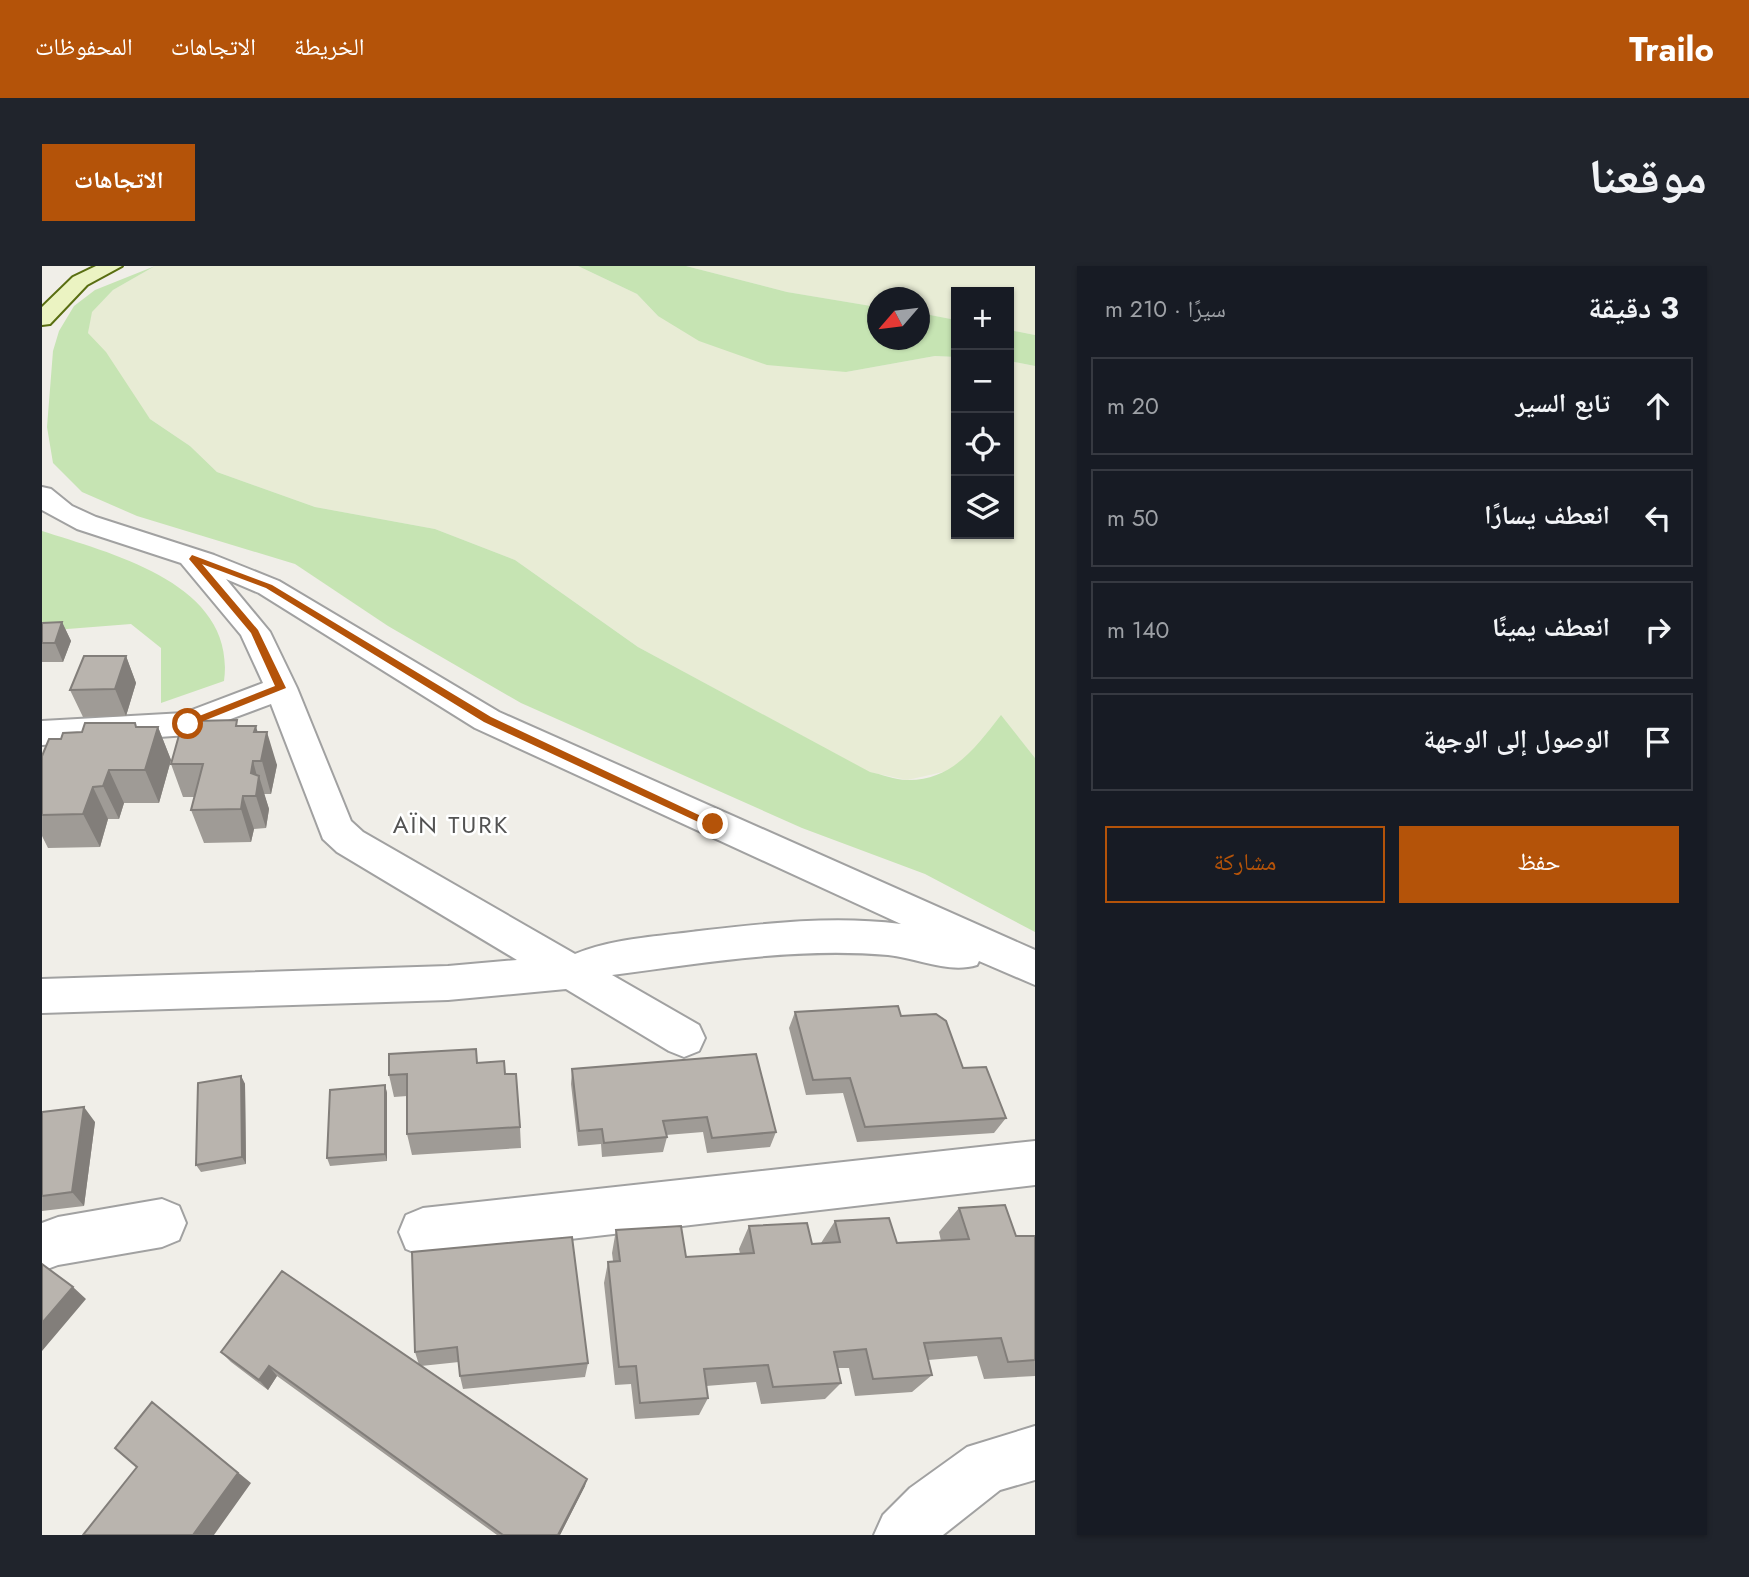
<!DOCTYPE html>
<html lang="ar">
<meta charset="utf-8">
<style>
body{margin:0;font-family:Jost,"Noto Naskh Arabic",sans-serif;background:#20242c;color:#f1f3f6;direction:rtl}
.controls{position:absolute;right:21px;top:21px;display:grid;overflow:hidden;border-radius:0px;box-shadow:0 2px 5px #0004}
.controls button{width:63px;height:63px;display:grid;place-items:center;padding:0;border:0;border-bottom:2px solid #363941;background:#171b24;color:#f1f3f6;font:35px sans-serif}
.compass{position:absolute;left:825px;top:21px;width:63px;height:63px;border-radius:50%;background:#171b24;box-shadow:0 2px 5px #0004;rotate:242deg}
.stop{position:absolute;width:21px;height:21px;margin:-16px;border:5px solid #b45309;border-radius:50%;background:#fff}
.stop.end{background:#b45309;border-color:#fff;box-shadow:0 2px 7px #0008}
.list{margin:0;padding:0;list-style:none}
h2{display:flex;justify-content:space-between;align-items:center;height:91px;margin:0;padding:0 28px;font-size:30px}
h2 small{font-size:23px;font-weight:400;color:#9ea1a6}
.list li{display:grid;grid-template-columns:46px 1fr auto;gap:21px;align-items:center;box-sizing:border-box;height:98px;margin:0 14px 14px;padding:0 14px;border:2px solid #363941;border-radius:0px}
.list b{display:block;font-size:26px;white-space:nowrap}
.list em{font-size:23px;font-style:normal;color:#9ea1a6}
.actions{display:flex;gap:14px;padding:21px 28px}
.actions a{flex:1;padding:16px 0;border:2px solid #b45309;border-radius:0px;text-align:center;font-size:24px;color:#b45309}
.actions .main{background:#b45309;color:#fff}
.icon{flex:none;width:38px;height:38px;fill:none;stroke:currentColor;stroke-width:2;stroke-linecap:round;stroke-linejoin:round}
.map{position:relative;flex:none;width:993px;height:1269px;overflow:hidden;direction:ltr;border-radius:0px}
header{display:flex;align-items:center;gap:42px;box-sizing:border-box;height:98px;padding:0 35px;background:#b45309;color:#fff}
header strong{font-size:33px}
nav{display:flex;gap:38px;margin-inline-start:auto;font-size:24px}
.intro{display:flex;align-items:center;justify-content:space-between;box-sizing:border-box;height:168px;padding:0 42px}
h1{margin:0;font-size:49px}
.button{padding:18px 32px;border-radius:0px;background:#b45309;color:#fff;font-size:24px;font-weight:700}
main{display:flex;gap:42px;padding:0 42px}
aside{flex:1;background:#171b24;border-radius:0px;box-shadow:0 2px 5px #0004}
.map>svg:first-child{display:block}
</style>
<header>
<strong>Trailo</strong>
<nav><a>الخريطة</a><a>الاتجاهات</a><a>المحفوظات</a></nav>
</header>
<div class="intro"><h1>موقعنا</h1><a class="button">الاتجاهات</a></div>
<main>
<aside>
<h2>3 دقيقة<small>سيرًا · 210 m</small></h2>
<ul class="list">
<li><svg class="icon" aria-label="ahead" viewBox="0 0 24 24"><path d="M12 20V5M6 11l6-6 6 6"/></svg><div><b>تابع السير</b></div><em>20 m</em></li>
<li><svg class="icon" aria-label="left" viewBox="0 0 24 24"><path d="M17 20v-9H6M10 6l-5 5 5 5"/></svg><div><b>انعطف يسارًا</b></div><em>50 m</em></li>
<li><svg class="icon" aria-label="right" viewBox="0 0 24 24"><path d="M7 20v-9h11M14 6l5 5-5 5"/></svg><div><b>انعطف يمينًا</b></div><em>140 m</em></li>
<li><svg class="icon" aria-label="arrive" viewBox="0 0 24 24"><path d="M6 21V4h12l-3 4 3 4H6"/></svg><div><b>الوصول إلى الوجهة</b></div></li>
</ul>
<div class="actions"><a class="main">حفظ</a><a>مشاركة</a></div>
</aside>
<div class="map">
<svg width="993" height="1269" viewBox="0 0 993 1269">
<rect width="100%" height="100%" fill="#f0eee8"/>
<path fill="#e8ecd5" d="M113 0H536L595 28 616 50 804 106 893 90 914 91V268H967V95L993 100V492L959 450 934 481 910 504 865 514 827 506 596 381 473 294 393 263 273 241 175 206 148 180 108 153 46 67 49 46 71 24Z
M644 0H993V69L967 64V26H914V54L878 47V32H836L835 41 745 26Z"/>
<path fill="#c6e4b3" d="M113 0 71 24 50 46 46 67 64 86 108 153 148 180 175 206 273 241 393 263 473 294 596 381 828 506C839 508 853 514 865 514 910 515 934 481 959 449L993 492V666L883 608 760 562 479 437 346 360 253 298 95 250 40 226 11 197 5 161 11 85 17 65 32 40 53 24Z
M536 0H644L745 26 835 41 836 74H878V47L914 54V91L893 90 804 106 725 99 657 75 616 50 595 28Z
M967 64 993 69V100L967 95Z
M0 265C71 288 195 318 182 415L119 437V382L89 358 0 365Z"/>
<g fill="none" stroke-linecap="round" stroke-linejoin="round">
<defs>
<path id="street" d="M0 221 9 223 30 240 54 251 172 289 237 315 457 446 993 684V719L937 695 935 699C907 708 875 692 846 689 753 681 662 697 570 709L657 759 663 772 657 785 642 791 627 785 524 723 406 734 0 747V713L406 700 475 694 295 586 281 573 229 438 146 469 0 479V455L142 447 221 417 199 369 139 297 35 263 0 244ZM184 313 217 327 433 462 859 658C788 649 719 658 649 666 609 671 570 673 533 688L321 566 309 555 255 422 228 366Z
M993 875V919L381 990 364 983 357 966 364 949 381 942Z
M120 933 137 940 144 957 137 974 120 981 16 999 0 1005V957L16 951Z
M993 1160V1214L958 1224 901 1269H832L841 1249 868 1222 925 1181Z"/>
<path id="secondary" d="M54 0H80L45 19 8 58 0 59V41L31 11Z"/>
</defs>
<use href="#street" stroke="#a1a1a1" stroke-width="4"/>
<use href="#secondary" stroke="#596e11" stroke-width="4"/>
<use href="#street" fill="#fff" fill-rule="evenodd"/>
<use href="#secondary" fill="#ebf3c2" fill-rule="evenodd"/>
</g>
<path fill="#9f9b96" d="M20 356 29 375 21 396H0V357Z
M84 390 94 417 84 450 41 451 28 424Z
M197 460 216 466 235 499 229 528H222L227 543 224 562 212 563 209 576 162 577 149 544 153 531H141L129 498Z
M95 461H116L129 494 117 537H82L77 553H66L58 581 6 582 0 570V490L19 473Z
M753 746 921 802 964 852 952 867 815 876 801 827 764 829 747 762Z
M436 797 463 808 478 861 479 882 370 889 365 868V830L352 831 347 809Z
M530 803 734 866 728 881 665 887 661 866 624 869 625 871 621 886 560 891 559 878 536 880 529 818Z
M199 810 203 818 204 898 159 906 154 899Z
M343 819 345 827V895L288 900 285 892Z
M0 846 53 856 42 940 0 945Z
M917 942 974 970 993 971V1110L942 1113 935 1090 886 1094 890 1109 870 1126 813 1130 807 1102H796L799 1117 783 1133 719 1138 714 1116 664 1120 666 1132 657 1149 593 1153 589 1118 573 1119 562 1017 566 996 571 995 570 987 574 964 644 991 698 988 697 983 707 960 770 978 779 977 793 955 855 977 899 975 897 966Z
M370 986 546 1097 543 1111 421 1123 418 1110 417 1096 379 1100 543 1220 518 1269H455L235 1110 226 1124 189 1096 179 1086 377 1099 373 1086Z"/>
<path fill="#827e7a" d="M20 356 29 375 21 396 13 377Z
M84 390 94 417 84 450 73 423Z
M214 460 221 486 225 466 235 499 229 528 212 466Z
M116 461 129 494 117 537 103 504Z
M211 495 216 514 217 510 227 543 224 562 214 530 209 507Z
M67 504 82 537 77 553 61 520Z
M51 521 66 553 58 581 41 548Z
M201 530 212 563 209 576 199 543Z
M199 810 203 818 204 898 200 891Z
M343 819 345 827V895L343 888Z
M42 841 53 856 42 940 30 926Z
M31 1021 44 1033 0 1085V1057Z
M227 1100 235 1110 226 1124 217 1114Z
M110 1136 209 1217 172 1269H151Z
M545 1213 543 1220 518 1269H516Z"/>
<path fill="#b9b4ae" stroke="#827e7a" stroke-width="2" d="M20 356 13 377H0V357Z
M42 390H84L73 423 28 424Z
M195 454 194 460H214L212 466H225L219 495H211L209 507 217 510 214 530H201L199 543 149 544 161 498H129L139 462H150L152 455Z
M43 457H93L94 461H116L103 504H67L61 520 51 521 41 548 0 549V490L7 473H19L21 467 40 466Z
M856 740 859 750 894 748 904 755 921 802 944 801 964 852 823 861 808 812 771 814 753 746Z
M434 783 435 797 462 795 463 808H474L478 861 365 868V808L347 809V788Z
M714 788 734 866 670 872 665 851 621 855 625 871 562 877 560 863 537 865 530 803Z
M199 810 200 891 154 899 156 817Z
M343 819V888L285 892 288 824Z
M42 841 30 926 0 930V846Z
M963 939 974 970H993V1094L966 1096 959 1072 882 1077 890 1109 831 1113 824 1083 792 1086 799 1117 731 1121 726 1099 662 1103 666 1132 598 1137 594 1100 577 1101 566 996 578 995 574 964 639 960 644 991 712 987 707 960 765 957 770 978 798 976 793 955 847 952 855 977 927 973 917 942Z
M530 971 546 1097 418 1110 415 1081 373 1086 370 986Z
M0 998 31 1021 0 1057Z
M240 1005 545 1213 516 1269H461L227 1100 217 1114 179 1086Z
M110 1136 196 1207 151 1269H41L95 1201 73 1182Z"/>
<path fill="#b45309" d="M150 289 230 319 449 451 676 558 667 561 442 456 224 322 160 298 216 364 244 422 149 460H142V456L233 420 209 367 147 293Z"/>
<g text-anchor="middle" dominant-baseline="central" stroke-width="5" stroke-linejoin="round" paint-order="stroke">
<g font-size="24" letter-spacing="2" fill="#535353" stroke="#fff">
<text x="409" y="558">AÏN TURK</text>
</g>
</g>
</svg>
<div class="controls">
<button>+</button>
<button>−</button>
<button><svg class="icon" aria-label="locate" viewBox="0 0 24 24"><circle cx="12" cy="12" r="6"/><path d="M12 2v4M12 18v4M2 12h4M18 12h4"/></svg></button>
<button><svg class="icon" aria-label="layers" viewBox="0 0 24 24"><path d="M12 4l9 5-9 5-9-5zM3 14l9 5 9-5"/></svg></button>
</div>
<svg class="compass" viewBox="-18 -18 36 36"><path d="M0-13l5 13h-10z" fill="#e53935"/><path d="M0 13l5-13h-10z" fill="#9ea1a6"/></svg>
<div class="stop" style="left:146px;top:458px"></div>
<div class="stop end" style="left:671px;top:558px"></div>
</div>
</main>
